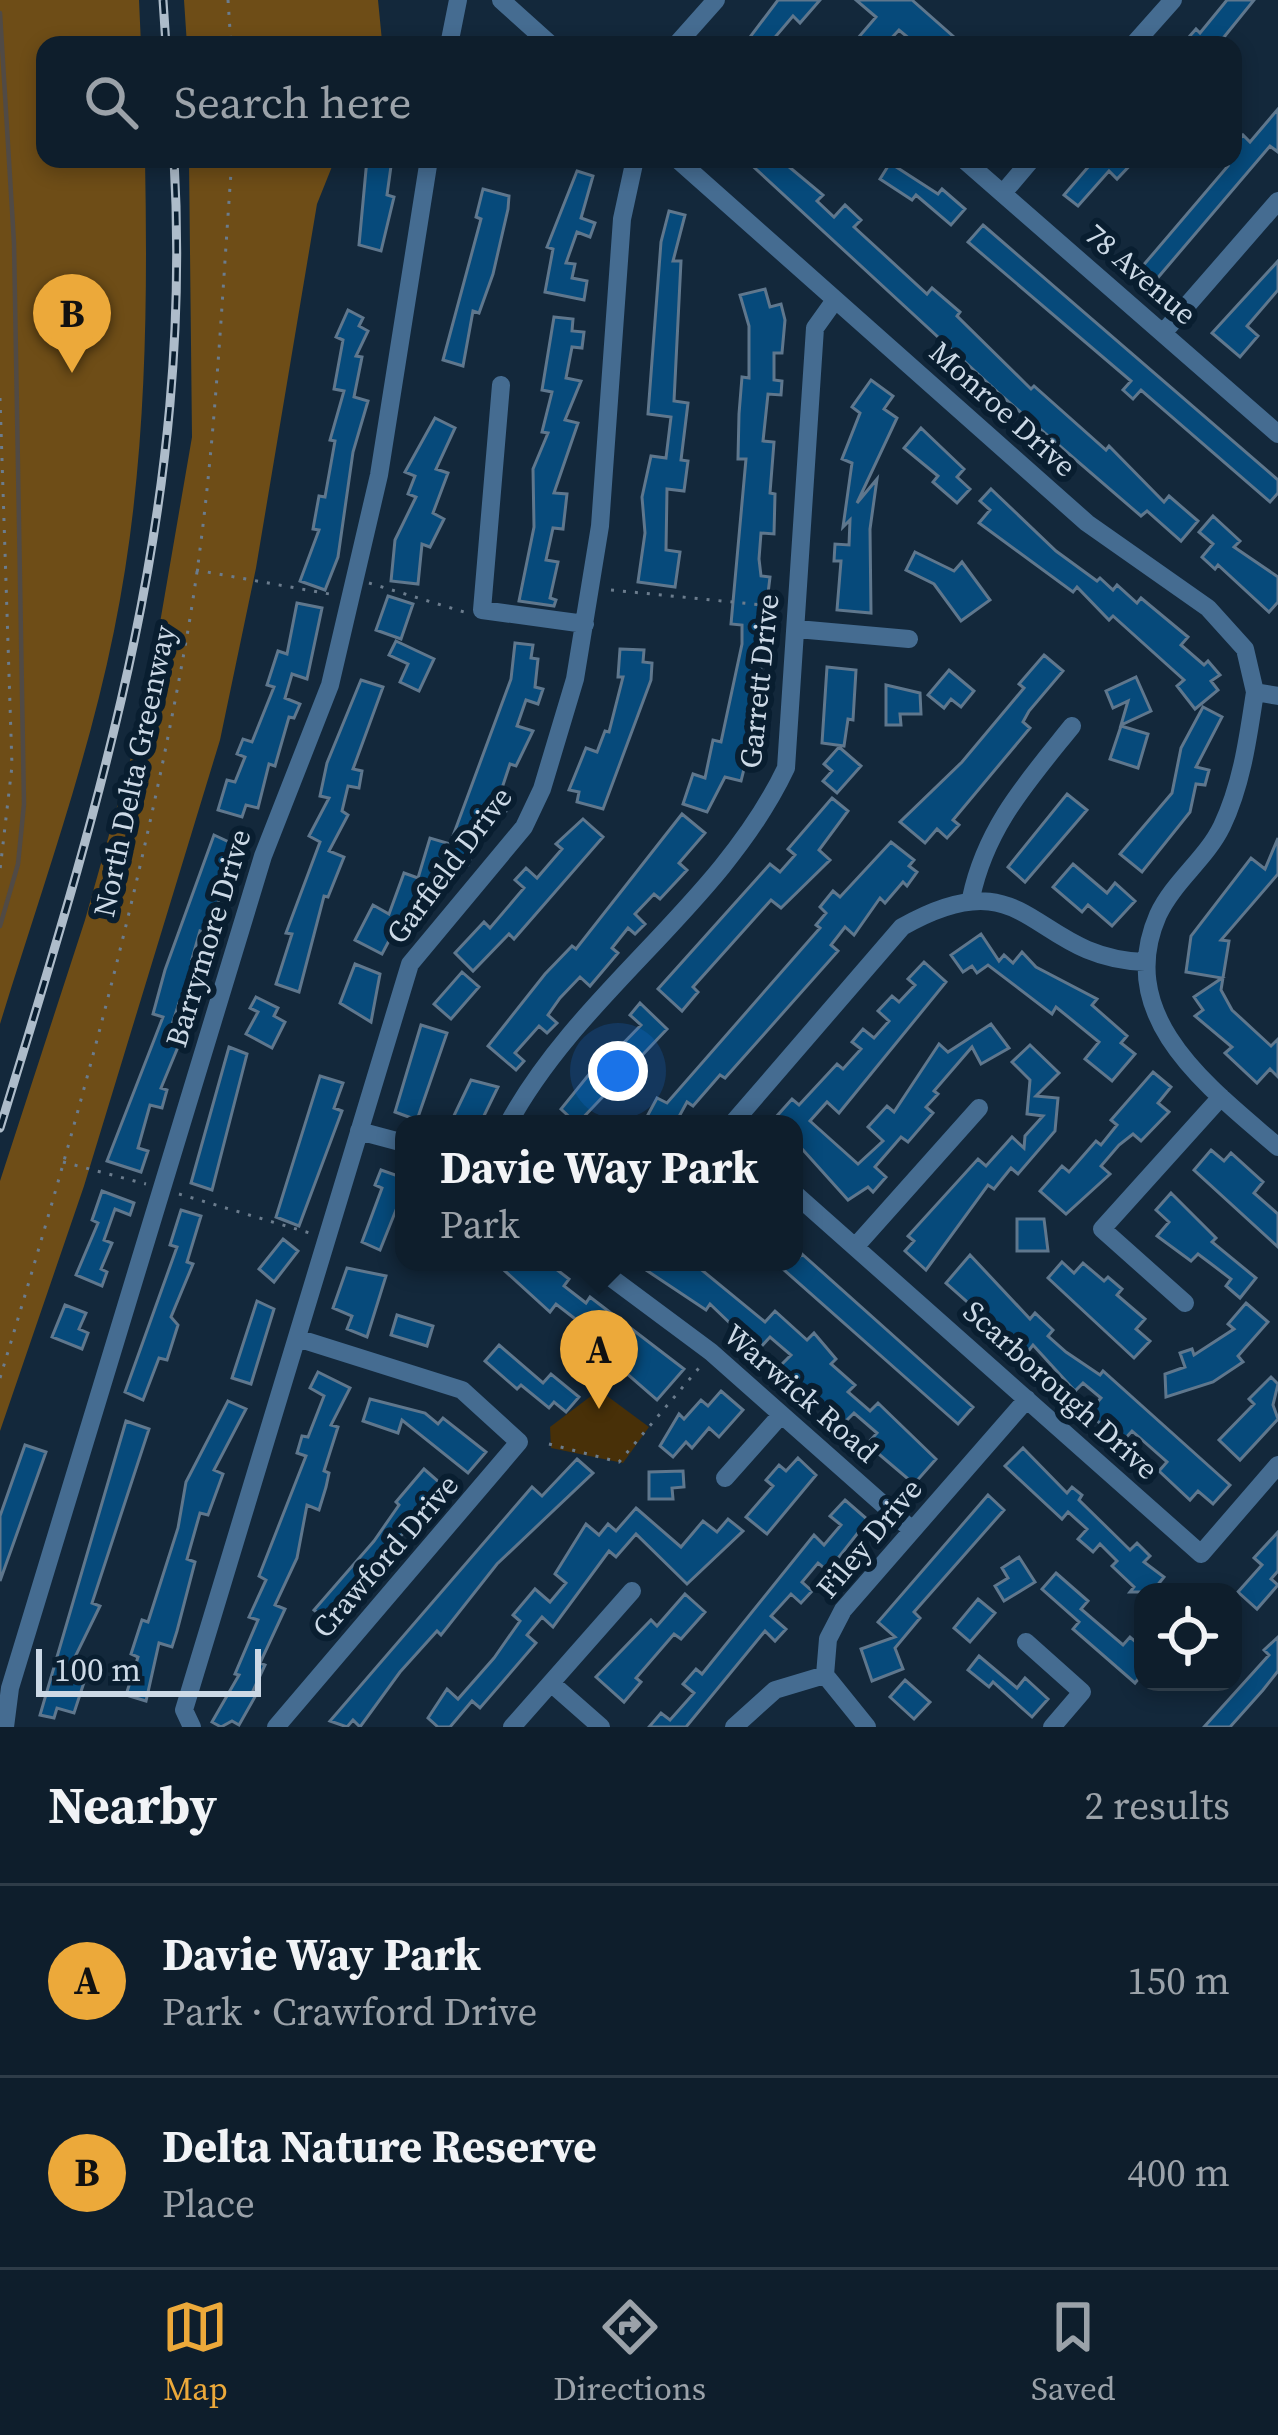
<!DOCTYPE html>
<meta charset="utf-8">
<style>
body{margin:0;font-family:"Source Serif 4",serif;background:#1c2b38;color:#f1f3f6}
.controls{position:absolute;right:36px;bottom:36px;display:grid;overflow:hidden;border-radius:24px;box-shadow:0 6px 18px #0003}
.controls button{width:108px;height:108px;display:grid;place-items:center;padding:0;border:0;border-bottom:3px solid #2e3c48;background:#0e1e2c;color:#f1f3f6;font:60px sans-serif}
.scale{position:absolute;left:36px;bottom:30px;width:225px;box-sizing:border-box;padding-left:12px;border:6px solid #ccd9e6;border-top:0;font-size:33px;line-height:42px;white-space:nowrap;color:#ccd9e6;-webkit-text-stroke:9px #091e30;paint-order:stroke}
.you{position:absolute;left:618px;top:1071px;width:42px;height:42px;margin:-30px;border:9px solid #fff;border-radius:50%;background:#1a73e8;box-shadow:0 0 0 18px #1a73e833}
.badge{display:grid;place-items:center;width:78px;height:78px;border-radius:50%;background:#eca93a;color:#111;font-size:39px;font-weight:700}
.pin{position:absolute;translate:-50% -99px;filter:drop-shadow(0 3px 6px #0008)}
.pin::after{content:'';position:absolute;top:63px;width:42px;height:36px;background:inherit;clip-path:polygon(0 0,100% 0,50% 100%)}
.popup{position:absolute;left:395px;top:1115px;width:408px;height:156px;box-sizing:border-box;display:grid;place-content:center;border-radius:24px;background:#0e1e2c;filter:drop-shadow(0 3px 9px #0005);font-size:39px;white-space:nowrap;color:#9ba2a9}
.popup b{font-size:45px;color:#f1f3f6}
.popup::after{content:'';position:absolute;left:50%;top:100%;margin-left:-24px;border:24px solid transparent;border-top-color:#0e1e2c}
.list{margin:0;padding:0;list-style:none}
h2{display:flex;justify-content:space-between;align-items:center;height:156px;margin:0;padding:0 48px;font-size:51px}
h2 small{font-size:39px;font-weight:400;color:#9ba2a9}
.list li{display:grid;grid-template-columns:78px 1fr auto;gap:36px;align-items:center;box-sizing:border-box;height:192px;padding:0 48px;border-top:3px solid #2e3c48}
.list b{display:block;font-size:45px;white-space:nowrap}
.list p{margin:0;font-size:39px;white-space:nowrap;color:#9ba2a9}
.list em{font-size:39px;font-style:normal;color:#9ba2a9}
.icon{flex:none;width:66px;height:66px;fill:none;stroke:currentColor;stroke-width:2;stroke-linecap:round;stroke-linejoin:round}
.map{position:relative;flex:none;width:1278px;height:1727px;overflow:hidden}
.search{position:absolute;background:#0e1e2c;box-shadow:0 6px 18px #0003;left:36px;right:36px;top:36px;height:132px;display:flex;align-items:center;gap:30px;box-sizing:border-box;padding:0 42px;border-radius:24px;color:#9ba2a9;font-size:45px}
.sheet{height:540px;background:#0e1e2c}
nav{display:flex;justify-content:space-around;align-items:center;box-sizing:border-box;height:168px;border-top:3px solid #2e3c48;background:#0e1e2c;font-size:33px;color:#9ba2a9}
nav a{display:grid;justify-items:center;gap:6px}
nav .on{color:#eca93a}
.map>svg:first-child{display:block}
</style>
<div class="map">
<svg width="1278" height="1727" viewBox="0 0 1278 1727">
<rect width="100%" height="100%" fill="#13283b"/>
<path fill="#483008" d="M599 1390 649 1427 623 1463 551 1448 550 1427Z"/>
<path fill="#6e4d17" d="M0 0H139L141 45H45V159H145C148 317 146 475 114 631 87 764 40 894 0 1024Z
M184 0H378L382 41 381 45H187Z
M189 159H335L317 204 256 568 220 740 84 1186 0 1431V1181L85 920 146 704 192 437Z"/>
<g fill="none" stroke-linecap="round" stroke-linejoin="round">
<path stroke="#504a45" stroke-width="4.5" d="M0 13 14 243 24 804 18 864 0 926"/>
</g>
<path fill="#064a7b" stroke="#5f778d" stroke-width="3" d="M778 0H820L800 23 793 16 776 36 786 45H744Z
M856 0H912L963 45H917L899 30 885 45H852L876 17Z
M1227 0H1254L1220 42 1182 45 1196 29 1200 33Z
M1278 109V152L1270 146 1155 281 1141 268 1228 166 1220 159H1233V147L1243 135 1250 142Z
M367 159H392L387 195 394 197 381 251 359 245Z
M745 159H794L788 166 823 195 817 201 834 217 845 205 861 220 854 227 927 294 932 288 960 312 957 316 1031 389 1034 386 1106 450 1109 446 1164 502 1169 496 1198 521 1181 541 1147 511 1141 516 1003 397Z
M1095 159H1136L1117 179 1109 171 1078 206 1064 195Z
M890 163 938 194 942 189 965 209 951 225 916 195 912 200 880 179Z
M577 171 593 176 581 218 595 223 590 237 577 232 566 263 575 264 572 278 587 281 584 300 545 292 553 249 547 247Z
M483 189 509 196 508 209 493 274 479 313 473 311 463 366 443 360 481 219 476 217Z
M669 211 685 215 673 261H681L674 401 688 403 681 460 688 461 684 491 667 489 666 550 680 552 675 587 638 582 645 533 642 497 651 456 666 458 671 417 648 414 661 242Z
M983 225 1278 480V493L1270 502 1141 390 1133 399 1123 390 1131 381 968 242Z
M1278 261V290L1247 326 1258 336 1240 357 1212 333Z
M765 289 770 307 781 304 785 320 782 353H774V380L782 381 781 395 768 394 763 441 774 442 770 493 775 494 774 534 761 533 759 559 761 576 770 577 766 610 778 612 776 628 767 627 760 674 773 676 767 718 757 717 741 781 725 777 707 812 683 804 693 774 705 778 713 740 721 742 742 644V625L731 624 746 459H738L739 414 742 377 749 378V326L740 295Z
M348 310 363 318 359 326 368 331 356 356 362 357 354 397 368 401 353 452 338 557 325 590 300 581 319 530 313 529 319 496 325 497 335 441 330 440 344 391 334 389 343 340 336 337Z
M554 317 573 319 572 331 584 332 582 348 572 347 566 378 581 381 565 420 578 423 554 493 567 494 563 529 553 528 546 560 558 562 550 598 556 600 554 606 519 601 534 527 533 469 548 433 542 432 552 392 542 390Z
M871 380 893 396 884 409 897 418 857 503 877 479 870 529 871 613 837 610 841 561H834L835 544 849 545 850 520 843 527 852 463 842 459 860 413 852 407Z
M435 418 455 428 436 469 448 473 433 513 444 519 430 547 422 544 418 584 391 581 395 540 416 497 408 494 415 476 405 472Z
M921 428 964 469 957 477 970 489 957 503 933 482 938 476 904 448Z
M991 489 1056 551 1097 581 1100 578 1113 590 1117 585 1137 603 1141 598 1188 637 1181 645 1204 665 1208 661 1220 675 1211 681 1218 690 1195 709 1177 686 1184 680 1113 616 1109 620 1077 587 1073 592 979 523 990 510 980 501Z
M1213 516 1240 541 1234 547 1278 577V602L1269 612 1218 565 1215 569 1202 557 1213 544 1199 532Z
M915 552 954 571 962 562 990 600 961 621 934 584 906 570Z
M388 596 413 604 401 639 376 630Z
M297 603 322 608 307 679 292 674 285 698 300 704 294 718 289 717 275 766 269 764 258 808 246 805 242 817 218 810 227 780 235 782 245 757 237 754 243 739 252 742 274 687 267 685 278 651 287 654Z
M396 641 434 659 419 691 400 682 408 664 389 655Z
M515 643 533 645 531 658 538 659 535 687 543 689 538 704 526 700 517 726 533 731 516 766 510 764 501 791 512 795 506 811 500 809 494 827 483 824 468 865 452 860 437 900 422 895 399 939 392 935 382 954 355 940 373 905 389 914 404 873 418 878 430 838 450 844 511 679Z
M620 649 644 650 643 662 652 663 651 680 603 809 577 802 579 792 569 790 586 748 597 752 605 731 609 732 623 677H618Z
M1044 655 1063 671 1029 711 1023 722 1030 728 953 820 959 825 947 838 937 829 925 843 900 822 962 762 1024 688 1019 684Z
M827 667 856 670 853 720 848 719 844 746 822 743Z
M949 670 974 691 961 707 951 699 944 708 928 695Z
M1136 677 1151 711 1121 725 1128 701 1113 708 1106 691Z
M361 680 383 687 353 769 362 771 359 788 348 786 342 811 348 815 329 851 344 857 328 897 324 896 299 992 276 984 292 934 286 933 320 842 309 836 329 798 320 796 327 763Z
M886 685 920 693 921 714H900L901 725H886Z
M1203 707 1222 717 1196 767 1209 770 1205 785 1196 784 1190 812 1142 872 1120 854 1172 793 1181 748Z
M1121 726 1148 734 1138 768 1110 759Z
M839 747 861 766 837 793 823 781 832 771 824 764Z
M1067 794 1087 810 1025 882 1008 867Z
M832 798 848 811 819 850 830 860 781 908 771 900 693 987 698 992 682 1011 658 989 770 864 780 872 795 855 788 849Z
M682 814 705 833 679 863 687 870 660 899 654 894 635 914 645 924 635 934 628 928 612 948 618 953 590 986 580 977 560 998 548 1015 557 1023 547 1033 539 1026 515 1053 524 1061 516 1070 488 1046 545 974 572 946 576 949Z
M583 819 603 837 514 939 509 934 473 971 455 953 484 922 490 928 524 888 515 880 526 868 537 878 562 849 556 844Z
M214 835 231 843 226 854 235 858 212 918 217 920 212 935 200 931 192 959 205 963 191 1007 179 1003 168 1037 180 1042 161 1088 167 1090 162 1108 150 1105 138 1148 148 1151 141 1172 107 1161 163 1017 153 1014 165 970Z
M1278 838V874L1221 940 1229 941 1221 990 1232 1010 1271 1046 1278 1039V1077L1270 1069 1257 1083 1225 1053 1232 1047 1195 1016 1203 1010 1194 997 1222 978 1186 972 1191 936 1251 858 1265 869Z
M891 842 914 860 909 866 917 872 907 886 903 882 885 903 880 898 854 935 845 927 831 945 838 951 725 1078 720 1075 693 1106 687 1102 675 1124H643L657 1098 667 1103 820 928 816 925 826 913 820 907 833 891 840 897Z
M1073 864 1107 893 1115 883 1135 901 1112 926 1088 905 1082 912 1053 887Z
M981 934 999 961 1004 955 1013 963 1022 952 1036 967 1097 999 1092 1005 1127 1036 1121 1043 1135 1054 1112 1081 1085 1059 1099 1042 1056 1007 1052 1014 988 965 977 973 972 966 963 972 951 955Z
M924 962 946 982 839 1113 827 1102 810 1121 858 1164 883 1141 868 1127 887 1106 894 1112 939 1044 948 1052 991 1024 1009 1048 981 1064 972 1047 934 1091 938 1094 926 1107 933 1113 908 1142 901 1137 875 1167 886 1177 873 1192 868 1187 848 1200 794 1140V1124L776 1117 792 1099 799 1105 837 1064 843 1069 861 1049 852 1042 863 1029 874 1038 889 1021 878 1011 892 996 899 1002 915 985 908 979Z
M355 964 380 974 371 1022 340 1003Z
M462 972 479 987 451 1019 434 1004Z
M256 997 278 1008 274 1016 285 1022 272 1048 246 1034 258 1012 250 1008Z
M640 1003 667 1029 577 1124 561 1109 603 1057 607 1060 641 1025 630 1015Z
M421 1025 447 1033 417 1120 395 1112Z
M1030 1045 1059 1073 1036 1096 1058 1098 1055 1131 1018 1174 1011 1168 994 1189 988 1185 926 1270 905 1251 914 1241 908 1236 978 1159 986 1166 1012 1137 1024 1148 1025 1136 1043 1116 1027 1114 1030 1080 1012 1062Z
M229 1047 247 1054 212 1190 191 1183Z
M1153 1072 1171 1087 1158 1103 1169 1112 1141 1141 1133 1134 1119 1145 1101 1166 1110 1174 1066 1214 1040 1191 1062 1166 1069 1172 1096 1141 1101 1145 1117 1125 1111 1120Z
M320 1076 343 1083 334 1108 342 1111 299 1226 276 1217Z
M471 1080 498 1087 480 1124H450Z
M1211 1150 1224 1161 1231 1153 1263 1182 1254 1193 1278 1214V1247L1194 1170Z
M381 1170 404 1178V1190L380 1250 362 1242 382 1188 375 1185Z
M102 1191 134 1203 130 1215 115 1209 104 1240 112 1243 101 1269 107 1272 102 1286 76 1275 98 1223 92 1220Z
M1171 1193 1216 1238 1212 1242 1256 1278 1240 1298 1226 1286 1231 1279 1210 1263 1198 1254 1191 1261 1157 1236 1169 1222 1156 1210Z
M181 1210 201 1216 187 1262 193 1264 171 1317 178 1325 167 1360 159 1358 143 1400 125 1392 177 1247 170 1245Z
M1017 1219H1044L1048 1251H1017Z
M283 1239 298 1251 274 1282 259 1269Z
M802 1254 973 1407 958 1424 775 1262H795Z
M970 1255 1030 1319 1035 1313 1053 1330 1048 1336 1066 1352 1100 1375 1103 1371 1230 1485 1213 1504 1198 1491 1190 1500 1159 1471 1167 1462 1132 1431 1122 1442 1088 1413 1101 1398 1083 1383 1075 1391 1033 1345 1026 1354 946 1283Z
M495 1262H544L556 1269 569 1279 564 1286 586 1303 590 1297 684 1369 657 1400 602 1352 606 1347 574 1318 556 1304 550 1312Z
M634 1262H692L765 1322 775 1311 807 1340 814 1333 836 1359 831 1364 855 1385 848 1392 870 1411 878 1403 936 1459 914 1484 867 1444 877 1433 854 1413 844 1423 790 1377 780 1366 791 1355 770 1337 758 1350 710 1304 706 1310Z
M1062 1262 1074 1273 1083 1263 1104 1281 1108 1277 1122 1289 1117 1295 1145 1319 1136 1329 1150 1341 1134 1358 1048 1278Z
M347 1268 386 1276 367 1337 347 1329 352 1316 333 1308Z
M257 1301 274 1309 251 1384 232 1378Z
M1246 1303 1268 1322 1238 1356 1243 1362 1213 1382 1166 1397 1165 1374 1185 1367 1180 1353 1192 1349 1194 1355 1234 1329 1228 1324Z
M65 1305 86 1313 79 1329 88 1333 82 1349 52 1337Z
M397 1315 433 1326 427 1346 391 1335Z
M499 1345 543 1383 551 1374 579 1397 566 1412 554 1402 549 1408 521 1385 517 1389 485 1361Z
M318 1372 350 1388 331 1425 338 1427 324 1471 329 1473 326 1487 319 1510 307 1505 297 1558 275 1605 285 1609 260 1663 265 1665 252 1693 256 1695 239 1725 232 1721 221 1727 212 1722 239 1675 235 1674 258 1620 249 1617 266 1580 259 1576 306 1456 297 1453 302 1436 308 1437 324 1396 310 1388Z
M1271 1377 1278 1384 1273 1405 1278 1419 1240 1460 1219 1440 1254 1404 1249 1399Z
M721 1391 743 1410 719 1437 709 1428 692 1448 686 1442 673 1457 660 1446 679 1414 684 1419 701 1400 708 1406Z
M370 1399 425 1413 438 1424 443 1418 486 1452 468 1473 402 1420 398 1433 363 1421Z
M228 1401 246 1409 214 1470 223 1474 208 1515 200 1513 187 1559 195 1562 177 1631 172 1647 159 1643 146 1701 126 1695 138 1657 131 1654 142 1620 148 1622 178 1528 186 1482Z
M126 1421 149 1429 92 1603 100 1606 74 1659 90 1664 74 1713 57 1708 54 1718 40 1715Z
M25 1445 46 1452 0 1581V1516Z
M1023 1448 1067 1493 1072 1487 1082 1495 1079 1500 1130 1550 1137 1543 1150 1556 1144 1562 1164 1577 1152 1592H1130L1134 1587 1112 1566 1117 1561 1100 1544 1093 1552 1078 1539 1087 1529 1068 1512 1062 1519 1005 1466Z
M798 1458 816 1475 767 1534 746 1517 773 1486 766 1480 779 1465 786 1471Z
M577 1459 593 1473 497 1564 441 1635 437 1631 400 1672 360 1727 353 1720 347 1727 330 1721 532 1487 542 1496Z
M424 1469 447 1489 368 1569 374 1574 328 1622 314 1610 374 1541 399 1505 396 1502Z
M683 1471 684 1487 672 1488 673 1499H649V1472Z
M988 1495 1004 1510 914 1612 920 1618 895 1648 903 1669 872 1681 861 1649 895 1637 878 1622Z
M845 1500 868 1520 828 1571 818 1563 802 1582 812 1591 801 1603 791 1594 771 1616 786 1629 775 1641 765 1631 686 1727H649L661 1713 670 1720 694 1693 683 1684 696 1669 702 1674 814 1535 824 1545 841 1525 830 1516Z
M636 1508 681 1547 703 1521 717 1532 728 1519 743 1531 687 1584 636 1534 616 1557 609 1551 553 1627 542 1617 527 1635 536 1643 480 1708 472 1701 450 1727H438L428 1718 447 1689 458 1699 494 1658 520 1621 513 1615 535 1589 550 1602 566 1583 555 1574 586 1524 599 1535 608 1524 616 1531Z
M1278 1532V1571L1271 1579 1278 1585 1257 1609 1238 1592 1262 1565 1254 1558Z
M1019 1557 1035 1582 1004 1601 995 1586 1008 1578 1002 1568Z
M1056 1573 1088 1601 1081 1609 1123 1645 1130 1637 1143 1648 1136 1660 1143 1673 1135 1683 1073 1629 1079 1622 1042 1589Z
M685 1594 705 1612 681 1639 674 1634 636 1678 641 1682 624 1702 596 1677 651 1620 657 1626Z
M978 1599 995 1613 970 1642 954 1628Z
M1278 1637V1671L1263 1690 1230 1727H1204L1269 1655 1264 1650Z
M979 1656 1017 1688 1025 1678 1048 1699 1032 1717 993 1682 989 1687 968 1670Z
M905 1680 930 1702 914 1719 890 1697Z"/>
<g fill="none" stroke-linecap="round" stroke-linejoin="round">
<path stroke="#6b7c8d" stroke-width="3" stroke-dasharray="3 9" stroke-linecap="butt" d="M228 0 231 45
M0 398 12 766 0 870
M196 570 335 595
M369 583 464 612
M611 590 783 607
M63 1162 146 1184
M179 1194 313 1234
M0 1378C73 1139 141 894 185 647 214 487 220 321 232 159
M549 1444 619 1462 699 1368"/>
<path stroke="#456c91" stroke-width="18" d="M501 0 551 45
M449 45 458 0
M676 45 716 0
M1133 45 1173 0
M677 159 1087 523 1208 608 1245 649 1255 692 1278 696
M963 159 1278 434
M1003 193 1032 159
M1163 333 1278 201
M501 385 482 610 585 624
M797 629 909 639
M1255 692C1248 738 1242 784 1222 826 1206 859 1174 881 1158 915 1113 1018 1210 1088 1278 1147
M971 898C986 827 1027 782 1072 726
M508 1124C580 991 721 905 786 768L815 328 835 300
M732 1124 902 927C1031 854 1029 958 1145 962
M359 1131 404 1143
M794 1193 1201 1554 1278 1465
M855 1247 979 1108
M590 1262 711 1352 912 1530
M1185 1303 1102 1229 1221 1097
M725 1478 781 1415
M1026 1642 1082 1692 1052 1727
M551 1683 601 1727
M5 1727 10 1688 263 856 330 685 379 475 429 159
M192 1727 184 1710 410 964 524 827 542 789 575 679 600 526 622 219 635 159
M276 1727 519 1442 462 1390 297 1338
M512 1727 632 1591
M734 1727 775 1690 825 1675
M867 1727 825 1675 828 1639 843 1610 1027 1399"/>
<defs>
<path id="rail" d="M163 0 166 45
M0 1128C100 802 194 506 174 159"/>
</defs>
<use href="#rail" stroke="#adbcca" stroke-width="9"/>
<use href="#rail" stroke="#091e30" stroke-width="4.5" stroke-dasharray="14" stroke-linecap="butt"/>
</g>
<g text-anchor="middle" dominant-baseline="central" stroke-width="12" stroke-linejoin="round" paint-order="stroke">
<g font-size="30" fill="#ccd9e6" stroke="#091e30">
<text transform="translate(1141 274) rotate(41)">78 Avenue</text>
<text transform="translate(1003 409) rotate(42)">Monroe Drive</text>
<text transform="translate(759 681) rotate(-84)">Garrett Drive</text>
<text transform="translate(134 771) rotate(-78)">North Delta Greenway</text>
<text transform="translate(449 865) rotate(-53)">Garfield Drive</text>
<text transform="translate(208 938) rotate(-73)">Barrymore Drive</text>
<text transform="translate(1061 1390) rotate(42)">Scarborough Drive</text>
<text transform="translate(801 1393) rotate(41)">Warwick Road</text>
<text transform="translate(869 1538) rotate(-50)">Filey Drive</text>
<text transform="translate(385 1556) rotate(-49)">Crawford Drive</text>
</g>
</g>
</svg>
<div class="controls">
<button><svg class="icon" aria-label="locate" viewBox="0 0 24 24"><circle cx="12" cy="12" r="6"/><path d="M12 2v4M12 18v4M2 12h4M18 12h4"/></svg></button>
</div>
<div class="scale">100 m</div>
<div class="you"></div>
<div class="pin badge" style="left:599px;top:1409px">A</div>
<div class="popup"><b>Davie Way Park</b>Park</div>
<div class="pin badge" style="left:72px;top:373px">B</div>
<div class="search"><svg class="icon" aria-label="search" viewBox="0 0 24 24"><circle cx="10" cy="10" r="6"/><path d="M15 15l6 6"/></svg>Search here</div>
</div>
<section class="sheet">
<h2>Nearby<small>2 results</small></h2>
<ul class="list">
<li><span class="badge">A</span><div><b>Davie Way Park</b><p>Park · Crawford Drive</p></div><em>150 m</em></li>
<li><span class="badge">B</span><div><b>Delta Nature Reserve</b><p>Place</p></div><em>400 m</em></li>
</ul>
</section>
<nav>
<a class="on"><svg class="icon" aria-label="map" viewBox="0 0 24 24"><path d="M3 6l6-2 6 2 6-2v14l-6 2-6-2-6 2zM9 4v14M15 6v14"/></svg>Map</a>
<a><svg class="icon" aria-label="directions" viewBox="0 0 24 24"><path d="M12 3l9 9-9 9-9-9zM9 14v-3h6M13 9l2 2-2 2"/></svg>Directions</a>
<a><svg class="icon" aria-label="saved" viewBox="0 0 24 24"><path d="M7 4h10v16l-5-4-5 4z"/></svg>Saved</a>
</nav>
